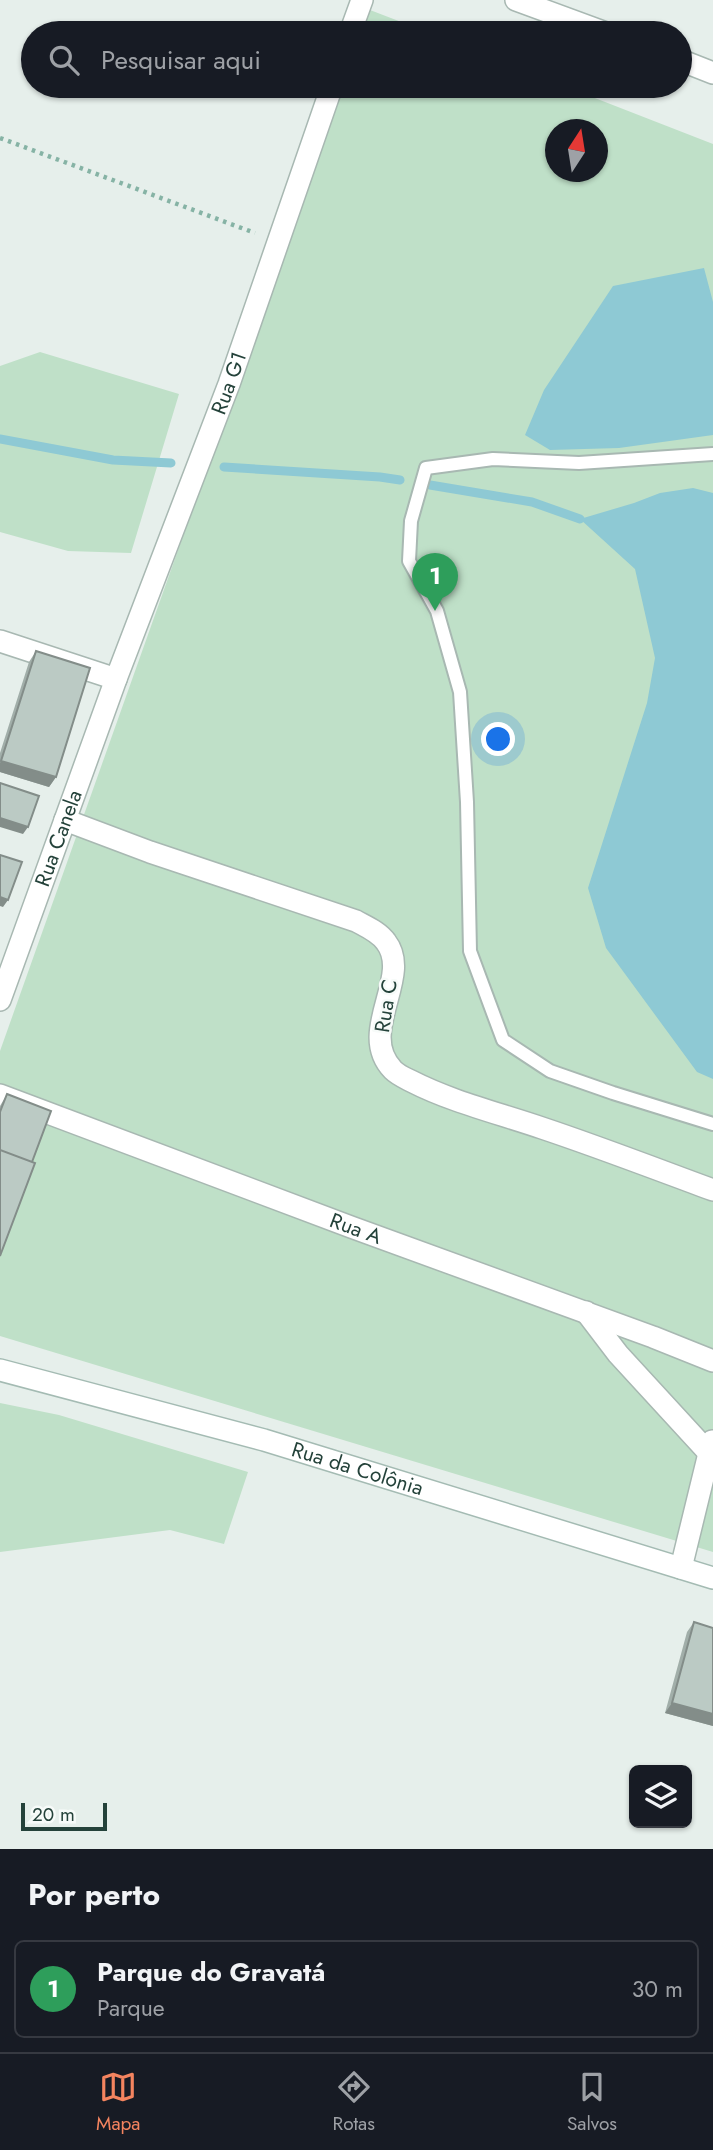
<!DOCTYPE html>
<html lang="pt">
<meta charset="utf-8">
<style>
body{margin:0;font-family:Jost,sans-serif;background:#242831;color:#f1f3f6}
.controls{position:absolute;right:21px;bottom:21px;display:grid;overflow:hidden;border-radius:10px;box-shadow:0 2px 5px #0004}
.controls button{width:63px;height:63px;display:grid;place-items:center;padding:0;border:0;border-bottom:2px solid #363941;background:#171b24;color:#f1f3f6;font:35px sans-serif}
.compass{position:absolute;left:545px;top:119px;width:63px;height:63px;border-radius:50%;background:#171b24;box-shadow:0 2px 5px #0004;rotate:12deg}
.scale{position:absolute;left:21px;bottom:18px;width:86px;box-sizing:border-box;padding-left:7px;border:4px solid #24423a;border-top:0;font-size:19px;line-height:24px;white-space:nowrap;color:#24423a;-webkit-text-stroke:5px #f7fbf9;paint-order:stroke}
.you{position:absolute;left:499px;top:740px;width:24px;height:24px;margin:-18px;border:5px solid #fff;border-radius:50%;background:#1a73e8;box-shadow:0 0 0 10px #1a73e833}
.badge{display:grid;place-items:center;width:46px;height:46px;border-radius:50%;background:#f4845f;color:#fff;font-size:23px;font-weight:700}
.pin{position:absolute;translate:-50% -58px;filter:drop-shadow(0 2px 4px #0008)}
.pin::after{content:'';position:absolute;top:37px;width:24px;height:21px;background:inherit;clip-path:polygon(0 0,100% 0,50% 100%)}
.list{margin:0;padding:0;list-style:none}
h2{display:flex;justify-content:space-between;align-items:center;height:91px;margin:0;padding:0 28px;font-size:30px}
h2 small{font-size:23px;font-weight:400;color:#9ea1a6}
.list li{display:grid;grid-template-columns:46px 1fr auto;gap:21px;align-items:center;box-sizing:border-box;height:98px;margin:0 14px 14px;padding:0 14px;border:2px solid #363941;border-radius:10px}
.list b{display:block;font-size:26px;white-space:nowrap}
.list p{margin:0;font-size:23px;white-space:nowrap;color:#9ea1a6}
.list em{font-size:23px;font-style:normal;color:#9ea1a6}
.icon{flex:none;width:38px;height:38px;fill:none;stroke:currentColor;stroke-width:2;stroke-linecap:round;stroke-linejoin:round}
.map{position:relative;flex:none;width:713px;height:1849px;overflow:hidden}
.search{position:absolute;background:#171b24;box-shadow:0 2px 5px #0004;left:21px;right:21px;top:21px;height:77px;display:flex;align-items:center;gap:18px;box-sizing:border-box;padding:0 24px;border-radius:38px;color:#9ea1a6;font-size:26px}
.sheet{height:203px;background:#171b24}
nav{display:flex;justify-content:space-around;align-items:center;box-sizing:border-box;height:98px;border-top:2px solid #363941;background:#171b24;font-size:19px;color:#9ea1a6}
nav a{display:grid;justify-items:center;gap:4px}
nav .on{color:#f4845f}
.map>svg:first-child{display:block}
</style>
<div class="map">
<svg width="713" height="1849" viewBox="0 0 713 1849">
<rect width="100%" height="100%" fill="#e6efeb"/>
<path fill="#bfe0c8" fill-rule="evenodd" d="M370 10 430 33H361Z
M343 86H564L713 144V1552L0 1336V1051ZM556 130H598V172H556Z
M40 352 179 394 131 553 68 551 0 532V366Z
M0 1403 59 1415 248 1472 224 1544 170 1530 0 1552Z"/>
<path fill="#8ec9d4" d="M704 268 713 302V435L619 448 550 450 525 435 544 390 613 286Z
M693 488 713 493V1079L697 1072 606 948 588 888 647 703 655 658 635 569 580 519 634 503 660 493Z"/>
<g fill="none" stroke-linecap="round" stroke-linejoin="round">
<path stroke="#8ec9d4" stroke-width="9" d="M0 439 113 460 171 463
M224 467 380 477 400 480
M430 485 532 502 580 519"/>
<defs>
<path id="service" d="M713 454 579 463 493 459 426 468 411 521 409 561 437 611 460 692 467 802 470 951 503 1040 550 1071 613 1093 713 1124"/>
<g id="minor">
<path d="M516 0 606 33"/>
<path d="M350 33 362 0"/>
<path d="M680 60 713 73"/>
<path d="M0 641 116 679"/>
<path d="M65 820 150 852 356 921C367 927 379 932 386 942 413 977 356 1032 393 1070 398 1075 405 1078 411 1081 452 1102 498 1113 542 1128 599 1147 656 1169 713 1190"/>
<path id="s1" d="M0 1000 116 679 229 384 332 86"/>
<path id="s2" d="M0 1095 351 1227 653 1337 713 1361"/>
<path d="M586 1312 618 1354 708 1452"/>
<path d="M681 1568 712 1441"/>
</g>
<g id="secondary">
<path id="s3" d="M0 1370 264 1440 713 1578"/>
</g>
</defs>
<use href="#service" stroke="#a8b8b2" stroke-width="16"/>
<use href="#minor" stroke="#a8b8b2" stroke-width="24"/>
<use href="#secondary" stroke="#a4bbb3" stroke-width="24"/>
<path stroke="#86b3a5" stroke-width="4.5" stroke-dasharray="3.5 5" stroke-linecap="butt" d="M0 138 255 233"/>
<use href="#service" stroke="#fff" stroke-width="12"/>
<use href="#minor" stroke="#fff" stroke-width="21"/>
<use href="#secondary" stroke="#fff" stroke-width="21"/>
</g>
<path fill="#a1aea9" d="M36 651 56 777 49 787 0 772V753L29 662Z
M7 1094 32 1162 0 1256V1106Z
M694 1622 713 1726 665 1713 687 1632Z"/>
<path fill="#838d89" d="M1 761 56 777 49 787 0 772V763Z
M0 818 28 827 23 834 0 827Z
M0 897 8 900 3 907 0 906Z
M672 1703 713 1714V1726L665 1713Z"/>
<path fill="#bbcac4" stroke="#838d89" stroke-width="2" d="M36 651 90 668 56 777 1 761Z
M0 783 39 796 28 827 0 818Z
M0 855 22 862 8 900 0 897Z
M7 1094 51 1111 32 1162 0 1150V1112Z
M0 1150 35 1163 0 1256Z
M694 1622 713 1628V1714L672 1703Z"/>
<g text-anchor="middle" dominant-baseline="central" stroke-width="5" stroke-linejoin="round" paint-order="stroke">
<g font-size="21" fill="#24423a" stroke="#f7fbf9">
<text stroke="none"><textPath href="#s1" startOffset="658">Rua G1</textPath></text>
<text stroke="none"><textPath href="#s1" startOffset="172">Rua Canela</textPath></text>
<text transform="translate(386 1006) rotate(-81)">Rua C</text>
<text stroke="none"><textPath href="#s2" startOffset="380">Rua A</textPath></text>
<text stroke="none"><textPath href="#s3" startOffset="371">Rua da Colônia</textPath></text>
</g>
</g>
</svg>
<div class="controls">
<button><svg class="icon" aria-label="layers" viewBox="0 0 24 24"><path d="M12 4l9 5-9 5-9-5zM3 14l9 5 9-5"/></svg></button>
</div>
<svg class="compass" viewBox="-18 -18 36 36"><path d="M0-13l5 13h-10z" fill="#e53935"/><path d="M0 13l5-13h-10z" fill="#9ea1a6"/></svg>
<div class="scale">20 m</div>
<div class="you"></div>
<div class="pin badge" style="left:435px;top:611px;background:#2e9e5b">1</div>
<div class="search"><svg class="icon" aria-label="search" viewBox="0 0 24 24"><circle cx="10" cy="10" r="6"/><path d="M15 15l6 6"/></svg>Pesquisar aqui</div>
</div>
<section class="sheet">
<h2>Por perto<small></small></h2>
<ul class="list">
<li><span class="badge" style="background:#2e9e5b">1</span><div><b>Parque do Gravatá</b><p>Parque</p></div><em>30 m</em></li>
</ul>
</section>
<nav>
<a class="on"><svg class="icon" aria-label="map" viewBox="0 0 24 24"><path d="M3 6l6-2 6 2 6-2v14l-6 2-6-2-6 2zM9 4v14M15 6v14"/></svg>Mapa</a>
<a><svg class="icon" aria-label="directions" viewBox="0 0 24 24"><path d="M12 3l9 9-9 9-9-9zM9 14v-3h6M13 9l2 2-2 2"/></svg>Rotas</a>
<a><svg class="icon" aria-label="saved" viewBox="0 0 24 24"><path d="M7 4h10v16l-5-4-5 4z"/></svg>Salvos</a>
</nav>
